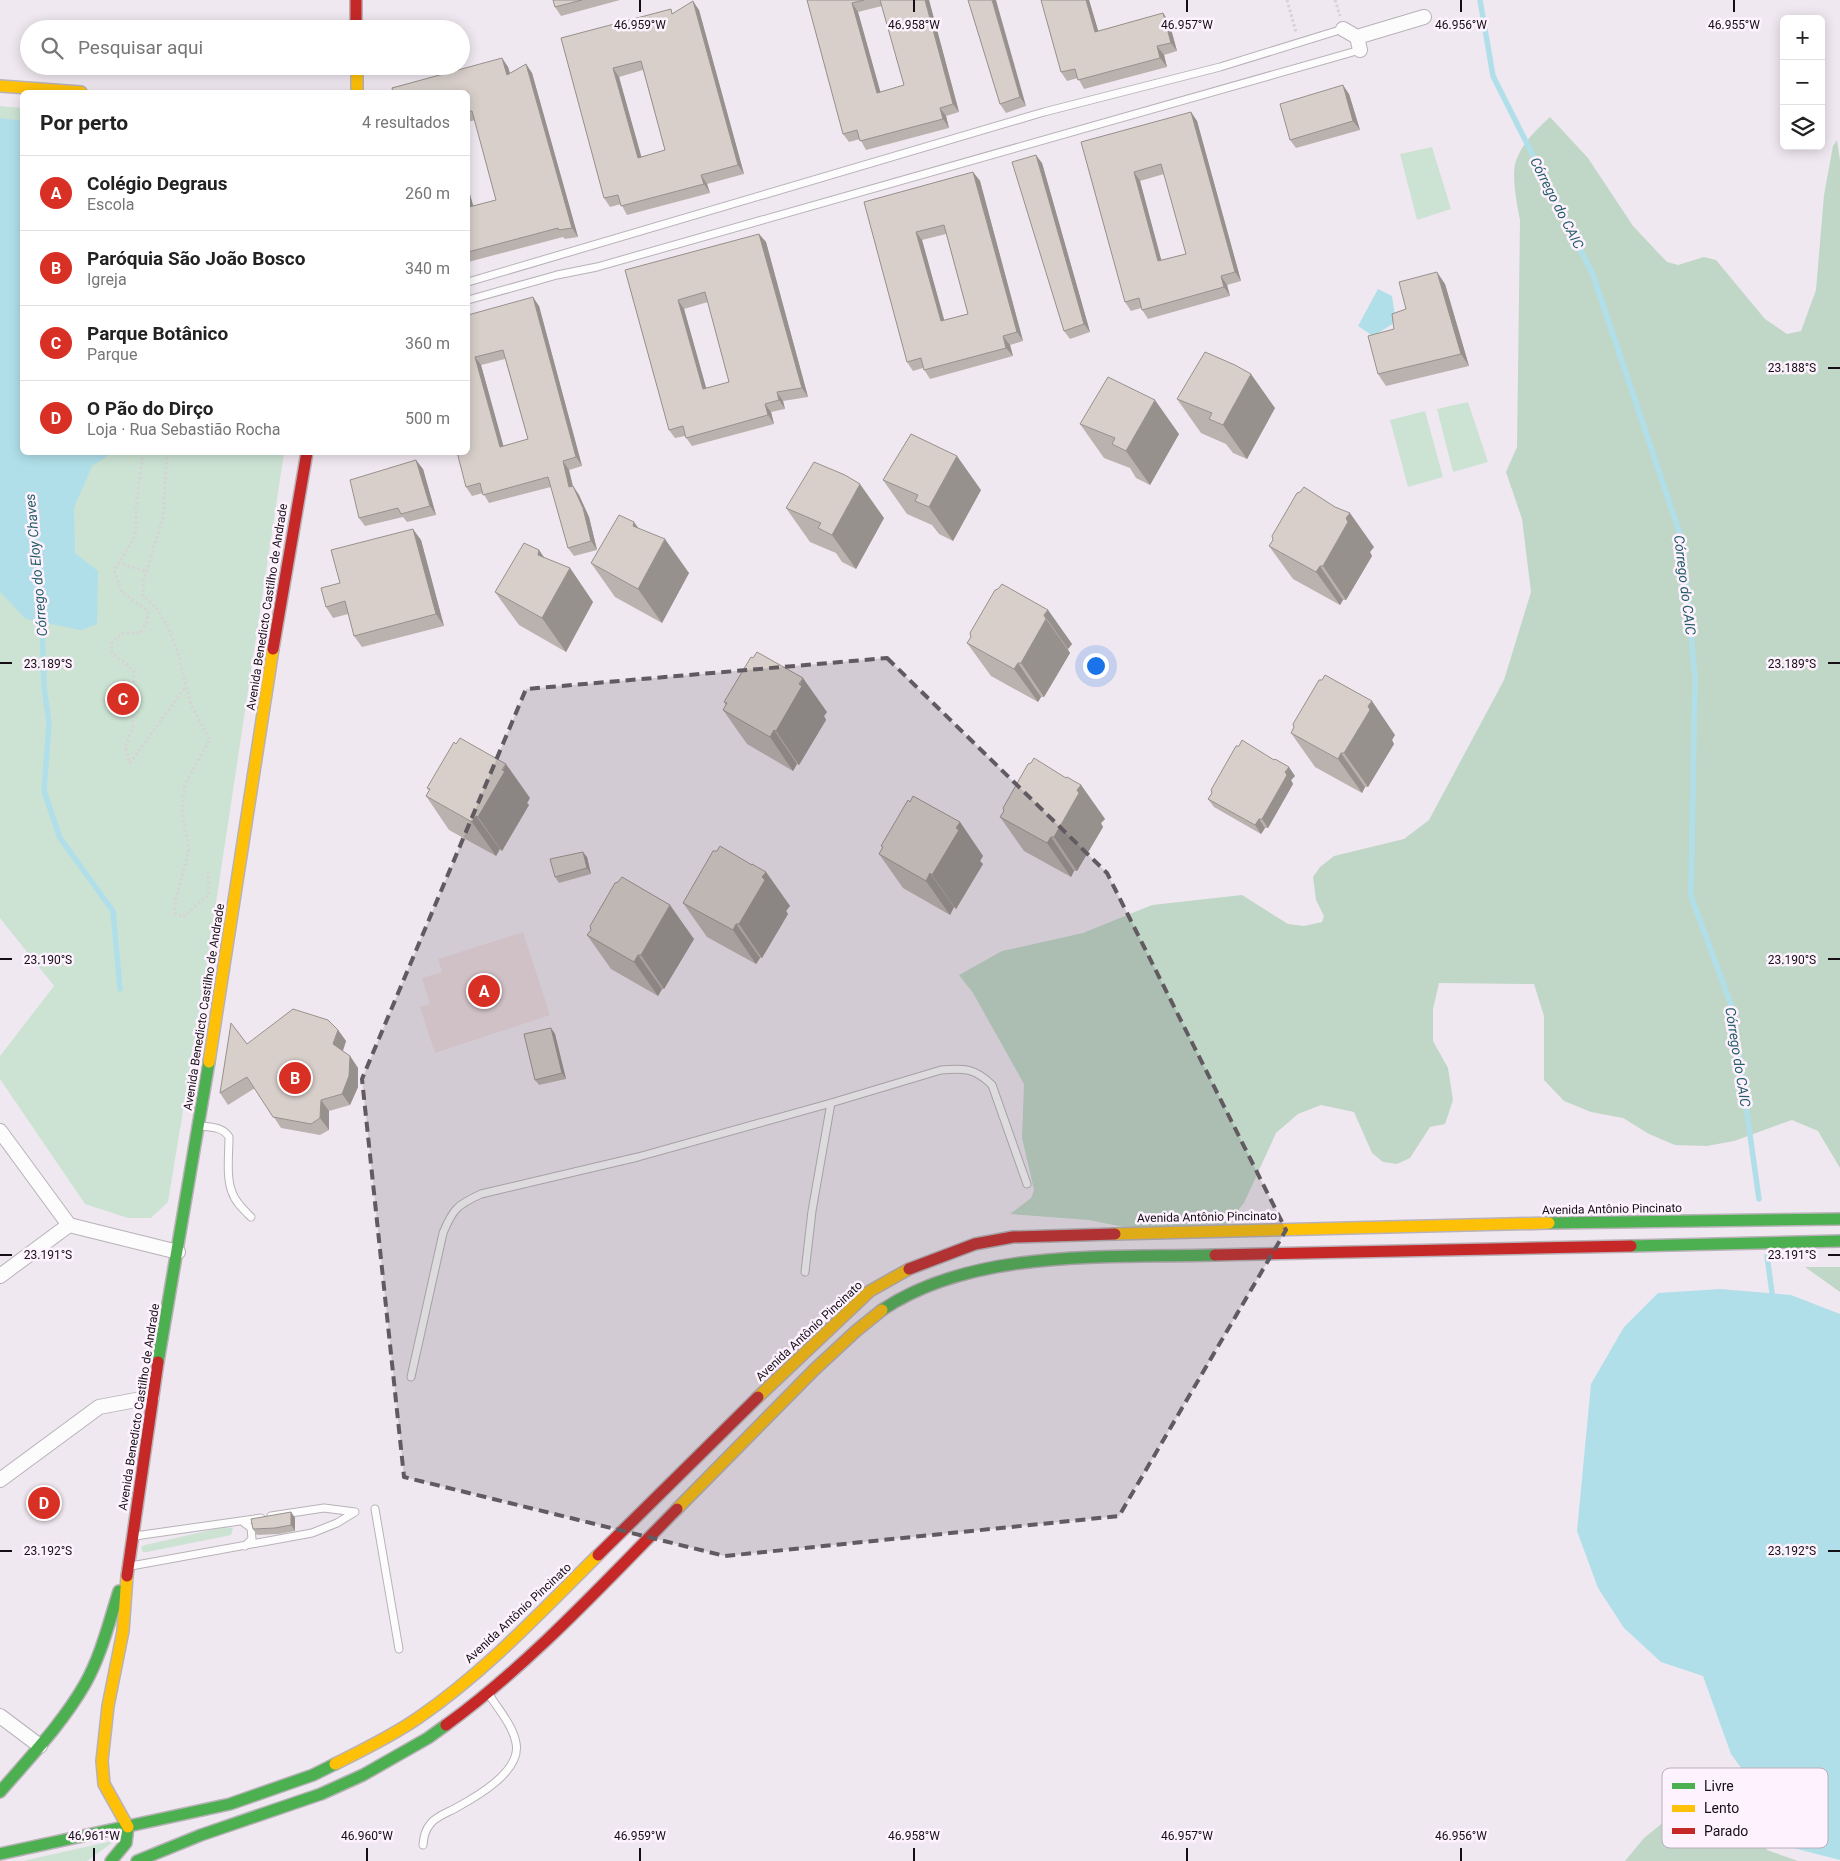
<!DOCTYPE html>
<html lang="pt">
<meta charset="utf-8">
<style>
body{margin:0;font-family:Roboto,sans-serif;background:#f2f2f2;color:#222}
.controls{position:absolute;right:15px;top:15px;display:grid;overflow:hidden;border-radius:8px;box-shadow:0 2px 12px #0003}
.controls button{width:45px;height:45px;display:grid;place-items:center;padding:0;border:0;border-bottom:1px solid #e0e0e0;background:#fff;color:#222;font:25px sans-serif}
.you{position:absolute;left:1095px;top:665px;width:18px;height:18px;margin:-12px;border:4px solid #fff;border-radius:50%;background:#1a73e8;box-shadow:0 0 0 8px #1a73e833}
.badge{display:grid;place-items:center;width:32px;height:32px;border-radius:50%;background:#d93025;color:#fff;font-size:16px;font-weight:700}
.pin{position:absolute;translate:-50% -50%;border:2px solid #fff;box-shadow:0 1px 5px #0006}
.list{margin:0;padding:0;list-style:none}
h2{display:flex;justify-content:space-between;align-items:center;height:65px;margin:0;padding:0 20px;font-size:21px}
h2 small{font-size:16px;font-weight:400;color:#767676}
.list li{display:grid;grid-template-columns:32px 1fr auto;gap:15px;align-items:center;box-sizing:border-box;height:75px;padding:0 20px;border-top:1px solid #e0e0e0}
.list b{display:block;font-size:19px;white-space:nowrap}
.list p{margin:0;font-size:16px;white-space:nowrap;color:#767676}
.list em{font-size:16px;font-style:normal;color:#767676}
.icon{flex:none;width:28px;height:28px;fill:none;stroke:currentColor;stroke-width:2;stroke-linecap:round;stroke-linejoin:round}
.map{position:relative;flex:none;width:1840px;height:1861px;overflow:hidden}
.search{position:absolute;background:#fff;box-shadow:0 2px 12px #0003;left:20px;top:20px;width:450px;height:55px;display:flex;align-items:center;gap:12px;box-sizing:border-box;padding:0 18px;border-radius:28px;color:#767676;font-size:19px}
.panel{position:absolute;background:#fff;box-shadow:0 2px 12px #0003;left:20px;top:90px;width:450px;height:365px;border-radius:8px}
.map>svg:first-child{display:block}
</style>
<div class="map">
<svg width="1840" height="1861" viewBox="0 0 1840 1861">
<rect width="100%" height="100%" fill="#f0e8f0"/>
<path fill="#eddbe2" d="M523 932 550 1015 435 1053 420 1007 430 1004 422 978 442 972 438 959Z"/>
<path fill="#cce3d3" d="M0 106 22 108V452L284 453 201 1002 168 1202 151 1218H128L85 1204 0 1079V1056L54 986 0 918Z
M1432 147 1451 209 1417 220 1400 154Z
M1468 402 1488 462 1453 472 1437 409Z
M1425 411 1443 477 1408 487 1390 420Z
M224 1527 233 1528 231 1535 147 1552H143L141 1547 145 1545Z
M116 1840 87 1861H23Z"/>
<path fill="#c0d7c7" d="M1550 117 1588 158 1633 226 1667 262 1678 265 1704 257 1716 260 1765 319 1787 334 1801 331 1816 290 1824 195 1833 146 1837 140 1840 160V1168L1818 1131 1792 1120 1734 1141 1707 1146 1675 1145 1649 1134 1623 1118 1591 1112 1564 1101 1544 1080V1016L1534 984 1439 983 1433 1009V1041L1448 1068 1453 1100 1445 1124 1430 1127 1410 1158 1397 1164 1383 1162 1372 1153 1354 1112 1321 1105 1298 1114 1276 1133 1244 1203 1221 1231H1143L1089 1220 1010 1214 1031 1198 1034 1190 1022 1138 1024 1084 973 993 959 975 1002 951 1083 933 1152 905 1242 895 1288 924 1304 926 1322 922 1324 916 1316 900 1313 877 1320 867 1334 856 1404 839 1429 820 1504 680 1531 592 1522 519 1506 472 1517 447 1520 220C1517 205 1511 175 1516 161 1522 143 1537 129 1550 117Z
M1805 1267H1840V1292Z
M1723 1774 1767 1850 1798 1861H1625L1644 1838Z"/>
<path fill="#b0dfea" d="M0 118 22 121V452L112 453 92 466 74 508 75 553 98 571 97 624 81 630 26 619 0 592Z
M1378 289 1392 296 1396 322 1373 336 1358 326Z
M1720 1289 1791 1295 1840 1314V1860L1793 1848 1774 1791 1775 1771 1746 1775 1731 1754 1703 1676 1661 1662 1624 1628 1598 1588 1577 1531 1591 1384 1624 1327 1658 1293Z"/>
<g fill="none" stroke-linecap="round" stroke-linejoin="round">
<path stroke="#b0dfea" stroke-width="5.5" d="M1480 0 1493 76 1593 275 1682 540 1695 677 1691 896 1732 1007 1759 1199
M42 617 44 687 49 723 44 791 60 838 113 911 120 989
M1767 1256 1773 1300"/>
<defs>
<path id="lane" d="M468 282 1044 112 1220 67 1343 29
M468 300 557 275 597 267 1360 50
M200 1126C211 1127 223 1127 229 1137 229 1153 226 1178 232 1192 235 1202 244 1210 251 1217
M805 1272 812 1211 831 1103
M411 1377 443 1233C453 1209 457 1205 481 1194L638 1157 831 1103 941 1070C964 1068 975 1068 992 1085L1027 1184
M375 1509 399 1649
M271 1516 324 1508 355 1512
M243 1522 251 1528 252 1539 245 1546
M135 1536 261 1518
M131 1566 312 1533 337 1523 355 1512
M423 1845C424 1836 425 1830 431 1823 436 1817 446 1813 454 1809 474 1798 522 1772 516 1743 513 1726 499 1710 490 1696"/>
<path id="street" d="M1343 29 1357 37 1360 50
M1357 37 1424 17
M0 1131 69 1225 178 1252
M0 1276 69 1225
M0 1480 99 1407 152 1397
M0 1716 40 1746"/>
<path id="fast" d="M1549 1223 1840 1219
M1631 1246 1840 1241
M882 1310C974 1248 1109 1258 1215 1255
M158 1362 209 1062
M0 1792C30 1757 62 1724 85 1684 101 1656 109 1622 119 1591
M0 1854 230 1804 313 1775 335 1764
M111 1861 126 1843 128 1827
M137 1861 201 1835 321 1794 363 1775 428 1738 446 1725"/>
<path id="slow" d="M357 66V92
M0 86 81 92
M209 1062 273 649
M1115 1234 1549 1223
M758 1397 870 1291 909 1269
M677 1509 814 1370 856 1331 882 1310
M127 1576 123 1631 108 1706 102 1761 104 1784 128 1827
M335 1764C363 1750 392 1736 418 1718 485 1672 541 1612 598 1555"/>
<path id="jam" d="M356 0V29
M273 649 307 452
M1215 1255 1631 1246
M909 1269 975 1244 1013 1237 1115 1234
M598 1555 758 1397
M127 1576 158 1362
M446 1725C531 1663 603 1584 677 1509"/>
</defs>
<use href="#lane" stroke="#b8b2b8" stroke-width="9"/>
<use href="#street" stroke="#b8b2b8" stroke-width="16"/>
<use href="#fast" stroke="#b8b2b8" stroke-width="14"/>
<use href="#slow" stroke="#b8b2b8" stroke-width="14"/>
<use href="#jam" stroke="#b8b2b8" stroke-width="14"/>
<path stroke="#d6d3d6" stroke-width="3" stroke-dasharray="2.5 2.5" stroke-linecap="butt" d="M1287 0 1296 32
M1335 0 1340 16
M143 452 136 508V528L133 540 114 570 122 592 148 611 147 621 141 633H122L111 644 112 654 124 662 134 671 133 728 125 747 130 763 186 686
M167 452 163 517 143 583V596L157 609 168 627 177 650 191 705 210 739 185 784 182 811 189 851 175 902V913L183 917 209 895 208 870
M118 563 146 571"/>
<use href="#lane" stroke="#fdfcfd" stroke-width="7"/>
<use href="#street" stroke="#fdfcfd" stroke-width="14"/>
<use href="#fast" stroke="#4caf50" stroke-width="11"/>
<use href="#slow" stroke="#ffc107" stroke-width="11"/>
<use href="#jam" stroke="#c62828" stroke-width="11"/>
</g>
<path fill="#bab2ae" fill-rule="evenodd" d="M553 0H620L561 16 555 7Z
M807 0H929L959 112 946 116 949 128 866 150 860 139 849 142 843 134ZM882 6 904 85 880 92 858 12Z
M968 0 1026 106 1006 113 1000 104Z
M1041 0H1089L1098 31 1163 13 1169 22 1177 51 1164 55 1167 67 1084 89 1078 78 1067 81 1061 72Z
M699 10 744 174 707 184 710 193 627 215 621 204 610 207 604 198 561 38 674 13ZM643 70 665 150 641 157 619 77Z
M502 58 508 67 510 73 526 64 532 73 578 237 565 239 563 237 468 262V187L473 206 496 200 475 120 468 122V92Z
M1349 94 1360 130 1296 148 1290 140Z
M1191 112 1197 121 1241 281 1227 285 1230 296 1148 319 1141 308 1131 311 1125 302 1081 142ZM1164 174 1186 254 1161 260 1140 181Z
M1042 163 1090 332 1070 339 1064 331Z
M973 172 980 181 1023 341 1010 345 1013 356 930 379 923 368 913 371 907 362 864 202ZM946 234 968 314 944 320 922 240Z
M759 234 766 242 808 397 783 401 785 409 771 412 774 424 692 446 685 436 675 438 669 430 625 270ZM708 302 729 382 706 388 684 309Z
M1445 284 1469 366 1386 386 1378 374 1394 329 1406 309Z
M539 306 582 466 569 470 573 486 579 495 589 517 597 550 574 556 568 548 551 487 489 503 483 493 472 496 466 487 468 315ZM505 359 528 439 503 446 481 365Z
M1177 399 1275 408 1247 459 1233 453 1226 444 1201 433Z
M1080 424 1179 434 1150 485 1136 478 1130 468 1104 458Z
M423 469 436 515 407 522 403 517 365 526 359 518Z
M883 480 981 490 953 541 939 534 932 525 907 514Z
M786 508 884 518 856 569 842 562 836 553 810 542Z
M639 529 689 573 662 623 615 597 591 563Z
M421 540 444 626 362 647 354 636 348 614 333 618 326 607 340 583Z
M1273 540 1374 547 1370 552 1372 556 1346 600H1343L1340 605 1293 579 1269 546Z
M539 550 544 558 570 568 593 602 566 652 519 625 495 592Z
M1048 610 1072 644 1068 649 1070 653 1044 697H1041L1038 702 991 676 967 643Z
M724 702 827 712 824 716 826 720 799 765 797 764 793 771 747 744 723 710 726 705Z
M1291 733 1395 735 1392 740 1394 744 1368 787H1365L1362 793 1315 767Z
M1295 776 1291 780 1293 784 1268 828H1265L1261 834 1214 807 1208 799 1212 793Z
M1066 778 1081 785 1105 819 1101 823 1103 827 1077 871H1074L1071 877 1024 851 1000 817 1004 811Z
M427 788 530 798 527 803 529 805 502 851 500 849 496 856 449 830 426 796 429 790Z
M910 802 960 822 983 856 980 861 983 864 956 909 954 907 950 915 903 888 879 854 883 848 881 846Z
M587 857 591 874 559 883 555 877Z
M752 865 766 872 790 906 786 911 788 914 762 958H760L756 964 707 937 683 903Z
M587 935 694 939 664 989H662L658 996 611 969Z
M551 1028 555 1034 566 1079 539 1085 535 1080Z
M338 1030 346 1041 343 1051 350 1056 358 1068V1087L350 1105 329 1111V1130L320 1135 281 1128 255 1088 228 1105 220 1093 247 1044Z
M291 1512 295 1518V1531L279 1534 257 1535 253 1529Z"/>
<path fill="#97918d" d="M925 0H929L959 112 953 104Z
M992 0H996L1026 106 1020 97Z
M1086 0H1089L1101 40 1095 32Z
M693 1 699 10 744 174 738 165Z
M852 3 858 12 883 101 877 93Z
M1163 13 1169 22 1177 51 1171 43Z
M1157 46 1164 55 1167 67 1160 58Z
M502 58 508 67 513 84 507 75Z
M526 64 532 73 578 237 572 228Z
M613 68 619 77 644 166 638 158Z
M1343 85 1349 94 1360 130 1353 121Z
M940 108 946 116 949 128 943 119Z
M1191 112 1197 121 1241 281 1235 272Z
M1036 155 1042 163 1090 332 1084 324Z
M973 172 980 181 1023 341 1017 332Z
M1134 172 1140 181 1164 270 1158 261Z
M701 175 707 184 710 193 704 184Z
M468 187 476 216 469 207 468 200Z
M916 232 922 240 947 330 941 321Z
M759 234 766 242 808 397 802 388Z
M1437 272 1445 284 1469 366 1461 354Z
M1221 276 1227 285 1230 296 1224 287Z
M533 297 539 306 582 466 576 457Z
M678 300 684 309 709 398 703 389Z
M1003 336 1010 345 1013 356 1006 348Z
M475 357 481 365 506 455 500 447Z
M1251 374 1275 408 1247 459 1223 425Z
M777 392 783 401 785 409 779 400Z
M1155 400 1179 434 1150 485 1126 451Z
M765 404 771 412 774 424 768 415Z
M957 456 981 490 953 541 929 507Z
M416 460 423 469 436 515 430 506Z
M563 461 569 470 575 496 569 487Z
M860 484 884 518 856 569 832 535Z
M573 486 579 495 589 517 597 550 591 541Z
M1350 513 1374 547 1370 552 1372 556 1346 600 1323 566 1346 518Z
M634 522 657 554 665 539 689 573 662 623 638 589 633 526Z
M413 529 421 540 444 626 436 614Z
M539 550 562 583 570 568 593 602 566 652 542 618 538 555Z
M1320 566 1343 600 1340 605 1316 572Z
M1048 610 1072 644 1068 649 1044 615Z
M1046 619 1070 653 1044 697 1021 663Z
M1018 663 1041 697 1038 702 1014 669Z
M803 678 827 712 824 716 826 720 799 765 776 731Z
M1372 701 1395 735 1392 740 1394 744 1368 787 1344 753 1368 706Z
M774 730 797 764 793 771 770 737Z
M1341 753 1365 787 1362 793 1338 759Z
M506 764 530 798 527 803 529 805 502 851 478 817Z
M1289 767 1295 776 1291 780 1293 784 1268 828 1262 819 1285 772Z
M1081 785 1105 819 1101 823 1103 827 1077 871 1054 837 1077 790Z
M476 816 500 849 496 856 472 822Z
M1259 819 1265 828 1261 834 1255 825Z
M960 822 983 856 980 861 983 864 956 909 932 875Z
M1051 837 1074 871 1071 877 1047 843Z
M583 852 587 857 591 874 587 868Z
M766 872 790 906 786 911 788 914 762 958 739 924 762 877Z
M930 873 954 907 950 915 926 881Z
M670 905 694 939 664 989 641 955Z
M736 924 760 958 756 964 733 930Z
M638 955 662 989 658 996 634 962Z
M551 1028 555 1034 566 1079 562 1073Z
M338 1030 346 1041 341 1056 333 1044Z
M350 1056 358 1068V1087L350 1105 342 1094Z
M321 1100 329 1111V1130L320 1118Z
M291 1512 295 1518V1531L291 1525Z"/>
<path fill="#d8cfca" stroke="#97918d" fill-rule="evenodd" d="M553 0H582L555 7Z
M807 0H864L852 3 877 93 904 85 880 0H925L953 104 940 108 943 119 860 141 857 130 843 134Z
M968 0H992L1020 97 1000 104Z
M1041 0H1086L1095 32 1163 13 1171 43 1157 46 1160 58 1078 80 1075 69 1061 72Z
M693 1 738 165 701 175 704 184 621 206 618 195 604 198 561 38 671 9 672 14ZM641 61 665 150 638 158 613 68Z
M502 58 507 75 526 64 572 228 559 230 558 228 468 252V200L469 207 496 200 472 111 468 112V92H393L392 88Z
M1343 85 1353 121 1290 140 1280 104Z
M1191 112 1235 272 1221 276 1224 287 1142 310 1139 298 1125 302 1081 142ZM1161 164 1186 254 1158 261 1134 172Z
M1036 155 1084 324 1064 331 1012 162Z
M973 172 1017 332 1003 336 1006 348 924 370 921 358 907 362 864 202ZM944 225 968 314 941 321 916 232Z
M759 234 802 388 777 392 779 400 765 404 768 415 686 438 683 426 669 430 625 270ZM705 292 729 382 703 389 678 300Z
M1437 272 1461 354 1378 374 1368 336 1394 329 1392 314 1406 309 1399 282Z
M533 297 576 457 563 461 569 487 573 486 583 508 591 541 568 548 548 477 483 495 480 483 466 487 457 452H468V315ZM503 350 528 439 500 447 475 357Z
M1205 352 1235 365 1251 374 1223 425 1209 419 1212 413 1177 399Z
M1108 377 1155 400 1126 451 1112 444 1115 438 1080 424Z
M911 434 957 456 929 507 915 501 918 495 883 480Z
M416 460 430 506 401 514 398 508 359 518 350 480Z
M814 462 845 475 860 484 832 535 818 528 821 523 786 508Z
M1304 487 1335 507 1350 513 1346 518 1348 522 1323 566H1320L1316 572 1269 546 1273 540 1272 536 1297 493 1300 492Z
M619 515 634 522 633 526 665 539 638 589 591 563Z
M413 529 436 614 354 636 345 601 326 607 321 588 340 583 331 550Z
M524 543 539 550 538 555 570 568 542 618 495 592Z
M1002 584 1048 610 1044 615 1046 619 1021 663H1018L1014 669 967 643 971 637 970 633 995 590 998 589Z
M757 652 803 678 799 684 802 686 776 731 774 730 770 737 723 710 727 703 724 702 751 657 753 658Z
M1325 675 1372 701 1368 706 1370 710 1344 753H1341L1338 759 1291 733 1294 727 1293 724 1319 680H1322Z
M460 738 506 764 502 770 505 771 478 817 476 816 472 822 426 796 430 789 427 788 454 742 456 744Z
M1242 740 1274 760 1275 759 1289 767 1285 772 1287 775 1262 819H1259L1255 825 1208 799 1212 793 1211 790 1236 746H1239Z
M1034 758 1066 778 1067 777 1081 785 1077 790 1079 793 1054 837H1051L1047 843 1000 817 1004 811 1003 808 1028 764 1031 763Z
M913 796 960 822 956 828 959 830 932 875 930 873 926 881 879 854 883 847 881 846 908 800 910 802Z
M720 846 752 865V864L766 872 762 877 765 880 739 924H736L733 930 683 903 713 851H717Z
M583 852 587 868 555 877 550 859Z
M622 877 670 905 641 955H638L634 962 587 935 591 930 590 926 615 883 618 882Z
M293 1009 328 1020 338 1030 333 1044 350 1056 349 1076 342 1094 321 1100 320 1118 311 1124 273 1117 247 1077 220 1093 231 1023 247 1044Z
M551 1028 562 1073 535 1080 524 1034Z
M291 1512V1525L275 1528 253 1529 251 1519Z"/>
<path fill="#615b61" fill-opacity="0.2" stroke="#615b61" stroke-width="4" stroke-dasharray="10 6" stroke-linejoin="round" d="M887 658 1107 873 1286 1230 1119 1516 725 1556 404 1477 362 1079 526 689Z"/>
<path fill="none" stroke="#140f14" stroke-width="2" d="M640 0V12M914 0V12M1187 0V12M1461 0V12M1734 0V12M1828 368H1840M0 663H12M1828 663H1840M0 959H12M1828 959H1840M0 1255H12M1828 1255H1840M0 1551H12M1828 1551H1840M94 1848V1861M367 1848V1861M640 1848V1861M914 1848V1861M1187 1848V1861M1461 1848V1861"/>
<g text-anchor="middle" dominant-baseline="central" stroke-width="5" stroke-linejoin="round" paint-order="stroke">
<g font-size="12" fill="#140f14" stroke="#fef2fe">
<text transform="translate(267 607) rotate(-81)">Avenida Benedicto Castilho de Andrade</text>
<text transform="translate(204 1007) rotate(-81)">Avenida Benedicto Castilho de Andrade</text>
<text transform="translate(1612 1209) rotate(-1)">Avenida Antônio Pincinato</text>
<text transform="translate(1207 1217) rotate(-1)">Avenida Antônio Pincinato</text>
<text transform="translate(809 1331) rotate(-43)">Avenida Antônio Pincinato</text>
<text transform="translate(139 1407) rotate(-81)">Avenida Benedicto Castilho de Andrade</text>
<text transform="translate(518 1613) rotate(-43)">Avenida Antônio Pincinato</text>
</g>
<g font-size="14" font-style="italic" fill="#245f68" stroke="#fef2fe">
<text transform="translate(1557 203) rotate(63)">Córrego do CAIC</text>
<text transform="translate(36 565) rotate(-95)">Córrego do Eloy Chaves</text>
<text transform="translate(1685 585) rotate(83)">Córrego do CAIC</text>
<text transform="translate(1738 1057) rotate(81)">Córrego do CAIC</text>
</g>
</g>
<rect x="1662" y="1768" width="166" height="80" rx="8" fill="#fef2fe" stroke="#b8aeb8" stroke-width="1"/>
<rect x="1672" y="1783" width="23" height="6" fill="#4caf50"/>
<rect x="1672" y="1805" width="23" height="7" fill="#ffc107"/>
<rect x="1672" y="1828" width="23" height="6" fill="#c62828"/>
<g font-size="14" fill="#140f14">
<text x="1704" y="1791">Livre</text>
<text x="1704" y="1813">Lento</text>
<text x="1704" y="1836">Parado</text>
</g>
<g font-size="12" text-anchor="middle" fill="#140f14" stroke="#fef2fe" stroke-width="5" stroke-linejoin="round" paint-order="stroke">
<text x="640" y="29">46.959°W</text>
<text x="914" y="29">46.958°W</text>
<text x="1187" y="29">46.957°W</text>
<text x="1461" y="29">46.956°W</text>
<text x="1734" y="29">46.955°W</text>
<text x="1792" y="372">23.188°S</text>
<text x="48" y="668">23.189°S</text>
<text x="1792" y="668">23.189°S</text>
<text x="48" y="964">23.190°S</text>
<text x="1792" y="964">23.190°S</text>
<text x="48" y="1259">23.191°S</text>
<text x="1792" y="1259">23.191°S</text>
<text x="48" y="1555">23.192°S</text>
<text x="1792" y="1555">23.192°S</text>
<text x="94" y="1840">46.961°W</text>
<text x="367" y="1840">46.960°W</text>
<text x="640" y="1840">46.959°W</text>
<text x="914" y="1840">46.958°W</text>
<text x="1187" y="1840">46.957°W</text>
<text x="1461" y="1840">46.956°W</text>
</g>
</svg>
<div class="controls">
<button>+</button>
<button>−</button>
<button><svg class="icon" aria-label="layers" viewBox="0 0 24 24"><path d="M12 4l9 5-9 5-9-5zM3 14l9 5 9-5"/></svg></button>
</div>
<div class="you"></div>
<div class="pin badge" style="left:484px;top:991px">A</div>
<div class="pin badge" style="left:295px;top:1078px">B</div>
<div class="pin badge" style="left:123px;top:699px">C</div>
<div class="pin badge" style="left:44px;top:1503px">D</div>
<div class="search"><svg class="icon" aria-label="search" viewBox="0 0 24 24"><circle cx="10" cy="10" r="6"/><path d="M15 15l6 6"/></svg>Pesquisar aqui</div>
<section class="panel">
<h2>Por perto<small>4 resultados</small></h2>
<ul class="list">
<li><span class="badge">A</span><div><b>Colégio Degraus</b><p>Escola</p></div><em>260 m</em></li>
<li><span class="badge">B</span><div><b>Paróquia São João Bosco</b><p>Igreja</p></div><em>340 m</em></li>
<li><span class="badge">C</span><div><b>Parque Botânico</b><p>Parque</p></div><em>360 m</em></li>
<li><span class="badge">D</span><div><b>O Pão do Dirço</b><p>Loja · Rua Sebastião Rocha</p></div><em>500 m</em></li>
</ul>
</section>
</div>
